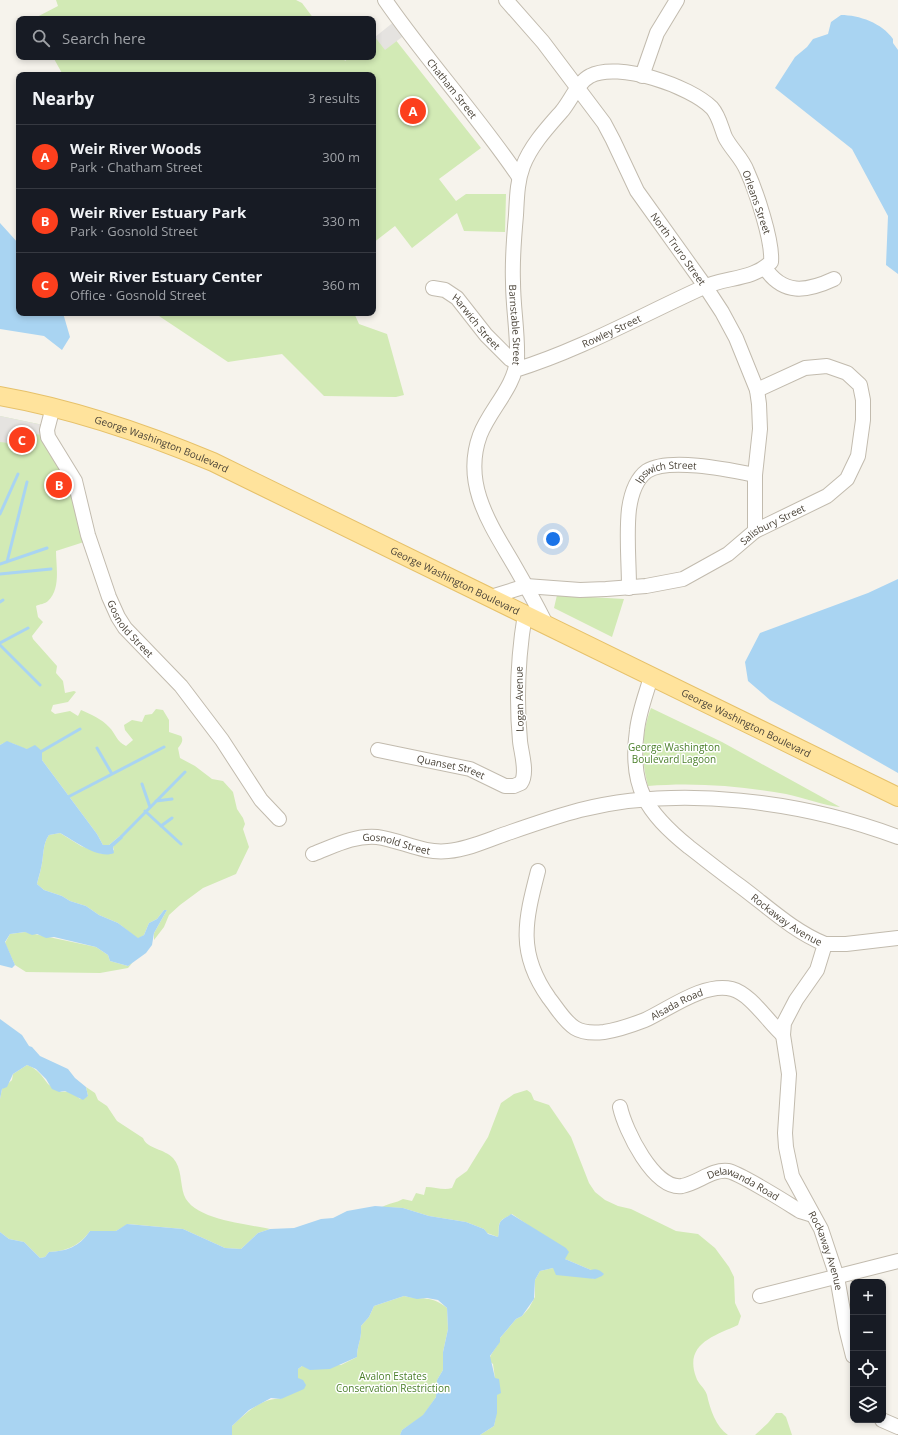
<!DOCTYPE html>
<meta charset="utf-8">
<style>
body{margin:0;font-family:"Open Sans",sans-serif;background:#20242c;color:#f1f3f6}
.controls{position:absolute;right:12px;bottom:12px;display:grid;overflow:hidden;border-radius:8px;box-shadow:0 2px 6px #0003}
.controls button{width:36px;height:36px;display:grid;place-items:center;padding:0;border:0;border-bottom:1px solid #363941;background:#171b24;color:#f1f3f6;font:20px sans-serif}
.you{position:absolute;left:553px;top:539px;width:14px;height:14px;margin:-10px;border:3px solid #fff;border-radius:50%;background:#1a73e8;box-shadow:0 0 0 6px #1a73e833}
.badge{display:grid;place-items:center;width:26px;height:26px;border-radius:50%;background:#fc3f1d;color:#fff;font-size:13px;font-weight:700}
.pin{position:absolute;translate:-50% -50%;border:2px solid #fff;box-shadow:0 1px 4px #0006}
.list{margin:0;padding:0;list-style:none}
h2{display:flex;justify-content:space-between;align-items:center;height:52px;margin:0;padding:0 16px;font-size:17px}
h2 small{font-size:13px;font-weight:400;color:#9ea1a6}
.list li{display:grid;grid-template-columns:26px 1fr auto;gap:12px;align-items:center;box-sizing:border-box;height:64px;padding:0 16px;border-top:1px solid #363941}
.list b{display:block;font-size:15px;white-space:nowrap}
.list p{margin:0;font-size:13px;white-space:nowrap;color:#9ea1a6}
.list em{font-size:13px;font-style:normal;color:#9ea1a6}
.icon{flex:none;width:22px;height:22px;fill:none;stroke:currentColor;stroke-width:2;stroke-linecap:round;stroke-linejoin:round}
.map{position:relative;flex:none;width:898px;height:1435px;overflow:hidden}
.search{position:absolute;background:#171b24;box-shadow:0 2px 6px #0003;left:16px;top:16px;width:360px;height:44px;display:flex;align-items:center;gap:10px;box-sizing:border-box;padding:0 14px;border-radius:8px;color:#9ea1a6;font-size:15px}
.panel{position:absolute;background:#171b24;box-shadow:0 2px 6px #0003;left:16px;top:72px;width:360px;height:244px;border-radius:8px}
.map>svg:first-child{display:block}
</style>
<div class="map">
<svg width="898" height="1435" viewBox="0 0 898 1435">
<rect width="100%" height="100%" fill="#f6f3ec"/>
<path fill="#d2eab5" d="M56 0H296L302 3 314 19H33L58 6Z
M387 29 481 148 439 179 456 201 466 194H506L505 232 464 231 457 213 412 248 395 226 373 243V75H63L53 57H343L345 61 350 57H373V40Z
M158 313H354L359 324 387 334 404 395 396 397 324 396 282 354 228 362 159 316Z
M0 416 43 425 68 479 84 542 56 551C56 566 61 589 48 601 45 604 40 604 36 606L38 617 43 622 32 636 33 639 57 666 56 673 63 681 65 693 74 691 76 692 68 702 53 705 51 711 55 714 70 711 78 716 81 710C90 714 102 719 109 727 116 734 116 741 126 746L133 740 125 730 124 725 132 720 142 722 145 715 152 714 156 709 163 710 169 720V732L181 736C184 741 181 744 178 748L180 758 195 766 212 779 223 781 233 792 237 809 243 818 245 824 243 829 249 847 236 874 203 888 180 905 169 915 164 927 154 940V933L167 910H164L157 919 149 923 144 935 138 939 118 923 99 915 86 906 70 901 62 896 44 890 37 884C38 879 40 874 41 868 44 857 42 845 49 835L60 833 81 846 102 854 114 850 113 847 121 835 109 845H103L97 834 42 760V751C33 748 34 749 27 749 17 747 10 738 0 745Z
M557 595 624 599 612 637 554 608Z
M651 708 722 742 840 807C825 806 802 797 786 794 741 786 694 782 648 786 641 759 641 734 651 708Z
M25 932 96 947 108 955 110 961 128 966 133 962 128 968 100 973 26 972 15 965 5 943 10 934Z
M27 1065C38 1069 41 1075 48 1084 51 1087 58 1090 61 1092 67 1090 76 1094 80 1099L88 1096 86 1087 95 1093 98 1100 107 1106 117 1121 143 1138C147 1149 165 1149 173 1158 182 1168 180 1183 184 1195 193 1220 248 1224 270 1229L258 1233 241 1249 225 1248 183 1229 128 1224 116 1231H90C79 1246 67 1251 49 1252L45 1257 40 1258 24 1242 9 1239 0 1232V1099L2 1089 12 1080 13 1074Z
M527 1090 531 1093 534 1100 549 1105 571 1137 589 1183 595 1192 605 1200 618 1206 631 1209 676 1231 698 1234 715 1248 729 1267 734 1277 735 1303 741 1316 738 1325C714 1336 684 1344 696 1377 698 1384 705 1388 707 1395 710 1409 716 1427 728 1435H480L494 1426C499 1405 496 1385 493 1364L489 1361C490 1352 499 1347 500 1338L516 1319 522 1316 529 1308 535 1297V1280L540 1271 553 1268 595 1279 591 1270 565 1259 528 1225 512 1214C508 1217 503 1218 501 1221 497 1225 500 1232 498 1237L487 1233 484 1229 466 1222 429 1216 403 1208 382 1207C389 1203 396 1203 403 1199L412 1201 416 1193 424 1195 426 1187C435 1187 444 1191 452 1188L456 1179 467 1171 488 1137 501 1103 514 1094Z
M404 1296C421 1300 432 1295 447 1308L448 1329 443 1352V1370L437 1380 436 1397 423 1416 402 1430 400 1435H232V1426C245 1414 262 1397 281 1399L298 1378V1369L302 1366 341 1365 357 1357C357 1345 362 1339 361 1326L369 1317 374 1306Z
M776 1413H782L786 1417 792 1435H755L768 1423Z"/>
<path fill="#e5e3e0" d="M395 21 406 34 385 50 375 37Z
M0 416 43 425 42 435 10 431 8 443 0 442Z"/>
<path fill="#a9d4f2" d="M841 15C859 15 882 23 893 39V43L898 50V274L886 265 888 216 852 149 775 88 795 57 807 47 813 39 828 34 831 22Z
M0 223 19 244V313H63L70 337 62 350 44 336 0 329Z
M898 579V773L770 700 748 681 745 662 760 633 868 593Z
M7 741 27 749 35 745 42 751V760L97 834 103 845H109L121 835 123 838 113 847 114 853C98 860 74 840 60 833L49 835C42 845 44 857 41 868 40 873 38 879 37 884L44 890 62 896 70 901 86 906 99 915 118 923 138 938 144 935 149 923 157 919 164 910H167L154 933 152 945 146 953 128 966 110 961 108 955 96 947 54 937 46 938 37 934 32 935 25 932 10 934 5 942 15 965 12 968 0 965V745Z
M0 1019 22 1035 29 1046 32 1047 40 1056 68 1069 75 1078 86 1087 88 1096 83 1100 65 1091 59 1092 52 1089 46 1079 36 1069 27 1065 13 1074 7 1087 2 1089 0 1099Z
M375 1206 403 1208 429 1216 466 1222 484 1229 488 1234 498 1237C500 1231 497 1224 502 1220 505 1217 508 1217 511 1214L566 1248 569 1252 565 1259 591 1270C596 1268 600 1270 604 1274L602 1276 595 1279 556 1275 553 1268 540 1271 535 1280 534 1299 522 1316 516 1319 500 1338V1342L490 1356 495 1378 499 1379 501 1393 497 1395V1413L494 1426 480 1435H400L402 1430 423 1415 436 1397 437 1380 443 1370V1352L448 1329 447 1308 438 1300 427 1298 417 1299 404 1296 374 1306 369 1317 361 1326C362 1340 357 1345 357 1357L330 1369 310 1370 302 1366 298 1369V1378L303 1380 306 1385 304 1389 281 1399 271 1398 249 1410 232 1426V1435H0V1232L9 1239 24 1242 40 1258 45 1257 49 1252C67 1251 79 1247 90 1231H116L127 1224 183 1229 225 1248 241 1249 258 1233 270 1229 294 1228 321 1219 333 1218 347 1211Z"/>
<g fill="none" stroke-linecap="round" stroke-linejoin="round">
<path stroke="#a9d4f2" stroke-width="3" d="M0 514 18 474
M7 562 27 482
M0 564 47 548
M0 574 51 569
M0 602 3 600
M0 643 28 628
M0 645 40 685
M97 748 112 774
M42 751 80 729
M142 784 150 807
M68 797 164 747
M156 801 172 799
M145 811 181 844
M161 826 172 818
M122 836 185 772"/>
<defs>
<g id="minor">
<path id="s1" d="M385 0C427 61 478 116 519 177"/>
<path id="s2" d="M506 0 543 42 604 123 613 140 637 191 705 286 722 312 736 338 757 390 759 404 760 429 755 475V531"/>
<path d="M642 76 657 33 677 0"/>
<path d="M765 268C783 295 806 292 834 279"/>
<path id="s3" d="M433 288 445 290 457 298 486 335 510 359 516 362"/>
<path id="s4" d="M515 370C580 350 642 315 704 287 725 277 753 280 771 262 773 241 756 191 747 171 742 158 731 149 725 137 721 127 719 116 712 108 690 86 618 61 590 76 578 82 571 100 562 111 548 127 531 145 523 166 517 182 517 198 516 215 514 237 512 259 513 282 513 308 518 333 517 359 515 387 490 409 480 435 462 484 490 524 514 565 525 584 536 604 546 624"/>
<path id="s5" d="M53 407 47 430 48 437 75 481 88 535 109 597 118 617 125 628 181 686 222 740 261 800 279 819"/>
<path id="s6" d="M629 588C629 561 626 535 629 509 631 495 636 479 647 471 669 457 730 470 755 475"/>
<path id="s7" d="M491 597 526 586 580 590 606 589 646 586 683 579 728 554 755 531 827 496 847 479 858 456 863 420V400L860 385 847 373 827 366 805 368 757 390"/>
<path id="s8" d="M651 677C646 694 639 712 637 730 629 787 646 812 689 847 706 860 722 873 740 886 767 906 793 931 825 944L817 970 796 1000 784 1023 783 1035 789 1074 785 1133 786 1147 792 1176 821 1229 837 1277 846 1328 853 1356"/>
<path id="s9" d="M378 750 470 769 505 786H514L521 783C528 773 521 752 520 741 516 698 518 656 525 614"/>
<path id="s10" d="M313 854C334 846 354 835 377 837 401 840 423 854 448 851 470 849 490 839 511 832 534 824 557 816 580 810 680 785 802 801 898 837"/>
<path id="s11" d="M538 871C525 921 517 953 549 998 557 1008 564 1021 575 1028 583 1033 595 1033 604 1032 618 1030 632 1025 645 1020 669 1009 704 982 732 989 751 994 768 1022 783 1035"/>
<path d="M825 944H846L898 938"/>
<path id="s12" d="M620 1107C625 1130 654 1190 682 1186 698 1183 712 1169 728 1171 740 1173 787 1203 800 1211L813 1215"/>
<path d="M760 1296 898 1261"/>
<path d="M882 1420 898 1427"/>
</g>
<g id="major">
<path id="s13" d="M0 396C74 409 144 433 213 462L898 797"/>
</g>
</defs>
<use href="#minor" stroke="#c2bbae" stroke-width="16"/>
<use href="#major" stroke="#e6c16a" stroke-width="20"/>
<use href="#minor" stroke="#fff" stroke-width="14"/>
<use href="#major" stroke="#ffe39c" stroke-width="18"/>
</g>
<g text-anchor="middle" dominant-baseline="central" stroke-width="3" stroke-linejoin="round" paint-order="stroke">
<g font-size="10" fill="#4b4439" stroke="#fff">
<text stroke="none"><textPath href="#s1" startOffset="111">Chatham Street</textPath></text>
<text transform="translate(757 202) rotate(71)">Orleans Street</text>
<text stroke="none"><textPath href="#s2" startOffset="304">North Truro Street</textPath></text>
<text stroke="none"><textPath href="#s3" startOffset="57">Harwich Street</textPath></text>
<text stroke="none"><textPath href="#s4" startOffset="850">Barnstable Street</textPath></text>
<text stroke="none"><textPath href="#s4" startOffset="104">Rowley Street</textPath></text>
<text stroke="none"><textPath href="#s13" startOffset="169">George Washington Boulevard</textPath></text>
<text stroke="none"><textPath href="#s6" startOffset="140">Ipswich Street</textPath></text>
<text stroke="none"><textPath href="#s7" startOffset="300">Salisbury Street</textPath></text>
<text stroke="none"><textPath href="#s13" startOffset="493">George Washington Boulevard</textPath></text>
<text stroke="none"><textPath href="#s5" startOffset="242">Gosnold Street</textPath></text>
<text transform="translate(519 699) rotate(-91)">Logan Avenue</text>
<text stroke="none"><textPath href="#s13" startOffset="817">George Washington Boulevard</textPath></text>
<text stroke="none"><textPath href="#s9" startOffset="75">Quanset Street</textPath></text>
<text stroke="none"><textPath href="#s10" startOffset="87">Gosnold Street</textPath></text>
<text stroke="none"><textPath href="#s8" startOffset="313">Rockaway Avenue</textPath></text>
<text stroke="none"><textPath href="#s11" startOffset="281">Alsada Road</textPath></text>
<text stroke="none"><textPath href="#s12" startOffset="173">Delawanda Road</textPath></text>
<text stroke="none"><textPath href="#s8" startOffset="685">Rockaway Avenue</textPath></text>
</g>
<g font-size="10" fill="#4a7f2a" stroke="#fff">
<text x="674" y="747">George Washington<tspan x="674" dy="12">Boulevard Lagoon</tspan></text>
<text x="393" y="1376">Avalon Estates<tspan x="393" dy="12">Conservation Restriction</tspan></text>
</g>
</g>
</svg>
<div class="controls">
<button>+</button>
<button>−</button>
<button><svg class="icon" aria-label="locate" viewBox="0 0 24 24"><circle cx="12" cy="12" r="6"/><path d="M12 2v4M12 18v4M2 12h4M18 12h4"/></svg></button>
<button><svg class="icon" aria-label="layers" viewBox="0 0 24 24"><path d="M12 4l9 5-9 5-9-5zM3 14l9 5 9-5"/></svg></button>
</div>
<div class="you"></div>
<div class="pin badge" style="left:413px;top:111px">A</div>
<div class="pin badge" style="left:59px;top:485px">B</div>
<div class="pin badge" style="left:22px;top:440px">C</div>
<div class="search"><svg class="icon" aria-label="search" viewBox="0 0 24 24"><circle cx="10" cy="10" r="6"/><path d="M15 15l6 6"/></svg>Search here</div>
<section class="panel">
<h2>Nearby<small>3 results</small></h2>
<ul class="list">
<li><span class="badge">A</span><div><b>Weir River Woods</b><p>Park · Chatham Street</p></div><em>300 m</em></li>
<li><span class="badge">B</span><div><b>Weir River Estuary Park</b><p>Park · Gosnold Street</p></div><em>330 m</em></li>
<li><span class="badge">C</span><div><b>Weir River Estuary Center</b><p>Office · Gosnold Street</p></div><em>360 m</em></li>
</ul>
</section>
</div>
